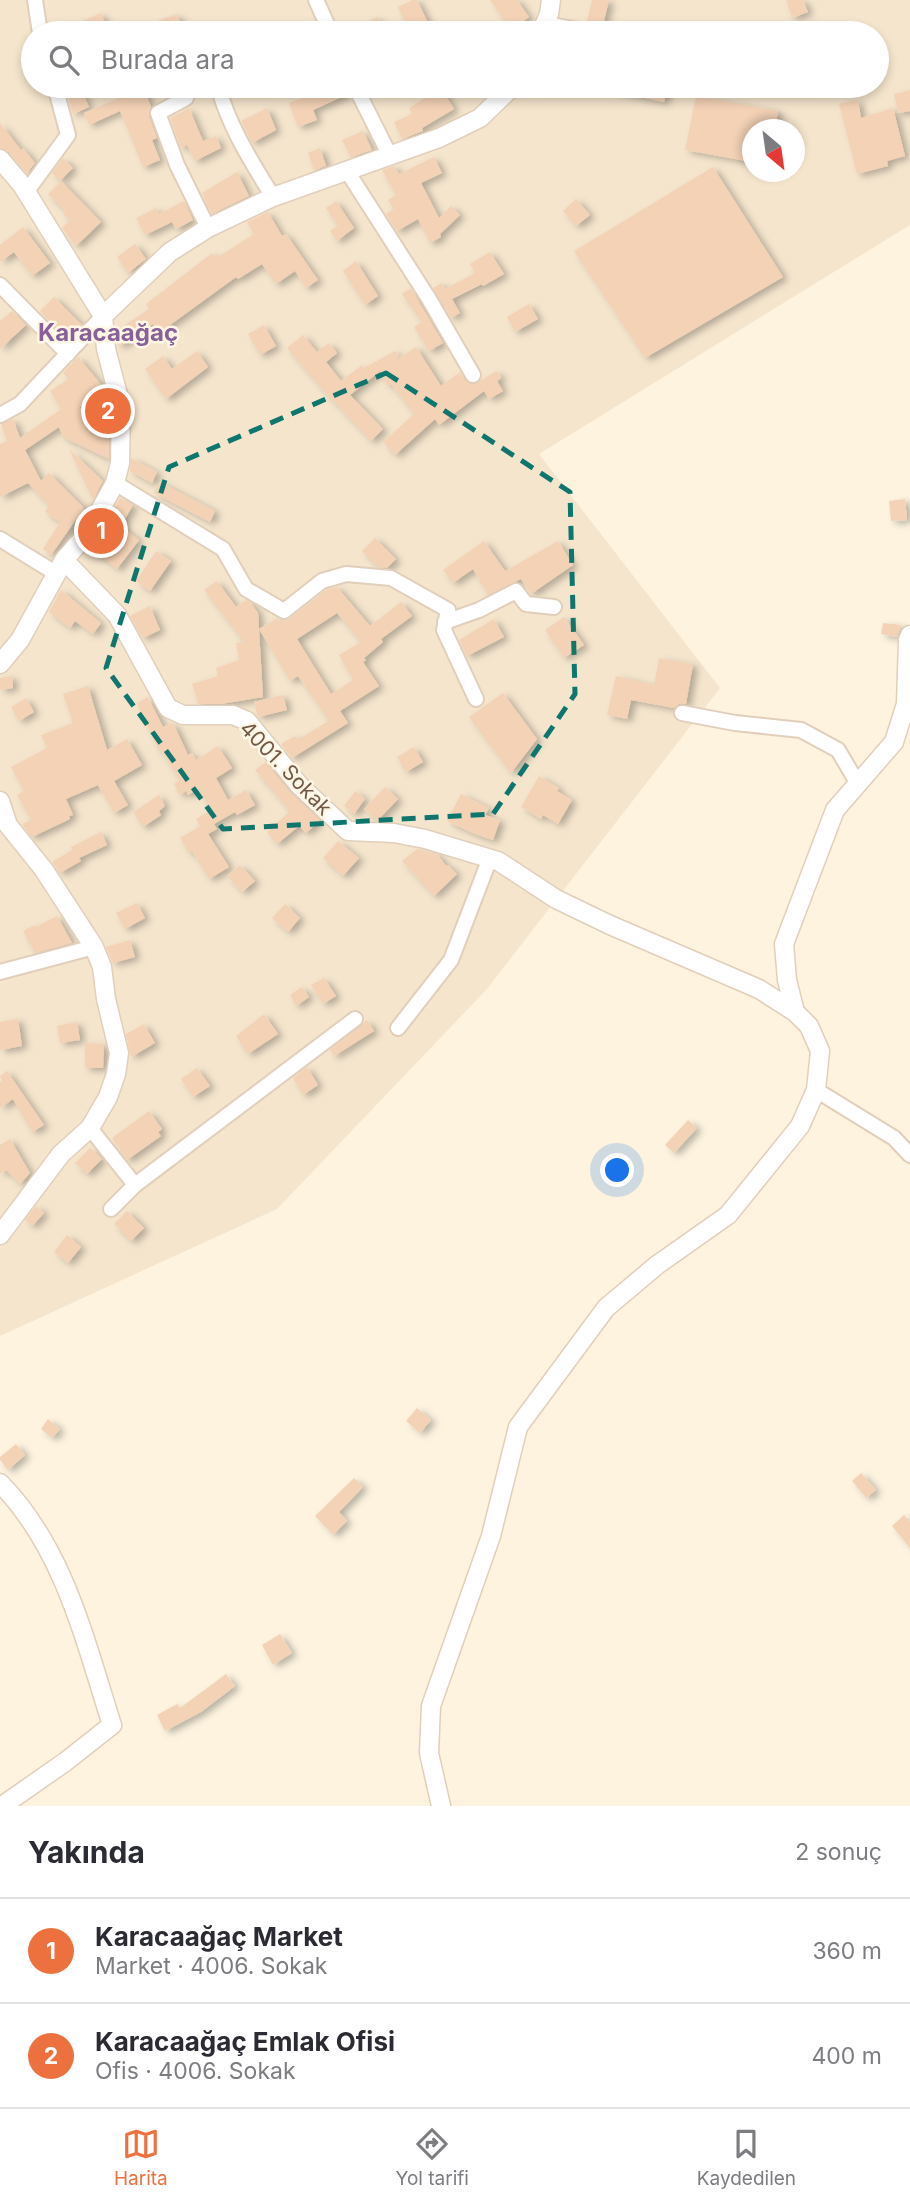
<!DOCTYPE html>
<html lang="tr">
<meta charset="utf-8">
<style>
body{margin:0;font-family:Inter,sans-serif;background:#f2f2f3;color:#2b2b33}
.compass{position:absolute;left:742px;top:119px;width:63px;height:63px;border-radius:50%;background:#fff;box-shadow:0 4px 10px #0003;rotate:151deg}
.you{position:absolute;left:618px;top:1171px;width:24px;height:24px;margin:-18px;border:5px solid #fff;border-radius:50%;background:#1a73e8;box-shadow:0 0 0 10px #1a73e833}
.badge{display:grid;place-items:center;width:46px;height:46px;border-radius:50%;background:#ed703f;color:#fff;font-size:23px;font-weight:700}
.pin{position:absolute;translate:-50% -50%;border:4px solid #fff;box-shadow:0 2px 7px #0006}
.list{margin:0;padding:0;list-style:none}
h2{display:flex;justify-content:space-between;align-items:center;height:91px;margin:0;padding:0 28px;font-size:30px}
h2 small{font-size:23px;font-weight:400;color:#7c7c81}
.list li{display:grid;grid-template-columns:46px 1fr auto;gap:21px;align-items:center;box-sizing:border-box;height:105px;padding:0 28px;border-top:2px solid #e1e1e2}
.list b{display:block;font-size:26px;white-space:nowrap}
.list p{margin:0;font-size:23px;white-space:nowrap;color:#7c7c81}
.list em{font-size:23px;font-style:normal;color:#7c7c81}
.icon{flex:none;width:38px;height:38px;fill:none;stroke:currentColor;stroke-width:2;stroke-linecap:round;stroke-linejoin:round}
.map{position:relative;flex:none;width:910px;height:1806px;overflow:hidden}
.search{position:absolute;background:#fff;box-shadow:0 4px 10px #0003;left:21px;right:21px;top:21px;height:77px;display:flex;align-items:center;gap:18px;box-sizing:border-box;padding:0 24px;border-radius:38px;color:#7c7c81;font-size:26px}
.sheet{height:301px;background:#fff}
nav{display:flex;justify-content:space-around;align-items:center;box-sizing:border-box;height:98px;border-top:2px solid #e1e1e2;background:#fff;font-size:19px;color:#7c7c81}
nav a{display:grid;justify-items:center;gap:4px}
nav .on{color:#ed703f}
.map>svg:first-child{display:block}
</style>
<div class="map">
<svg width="910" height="1806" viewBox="0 0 910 1806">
<defs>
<filter id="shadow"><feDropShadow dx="5" dy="3" stdDeviation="3.5" flood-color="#0004"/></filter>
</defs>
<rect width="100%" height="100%" fill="#fdf3df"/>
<path fill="#f5e5cd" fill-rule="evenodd" d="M0 0H910V225L539 454 720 688 487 989 277 1209 0 1336ZM33 33H877V86H33ZM752 130H794V172H752Z"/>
<path fill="#f3d2b6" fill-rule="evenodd" filter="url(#shadow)" d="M413 0H417L429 25 410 33 398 7Z
M490 0H517L529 17 512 30Z
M592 0H609L603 25 587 21Z
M786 0H803L808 12 792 18Z
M101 13 109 33H56Z
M177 14 184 33H162L157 21Z
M377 17 384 33H367L363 24Z
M114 86H143L151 107 149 116 157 138 152 140 160 160 143 167 120 111 89 125 84 113 119 98Z
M322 86H345L348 94 313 110 317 120 298 127 289 103 314 94 312 90Z
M613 86H668L664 102 613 91Z
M441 88 454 109 422 128 423 131 402 139 394 122 412 114 409 108Z
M910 90V111L898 113 894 94Z
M82 91 89 107 73 114 68 97Z
M696 96 778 111 775 130H752V162L685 150Z
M858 100 861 118 893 108 905 156 887 161 888 166 857 174 839 104Z
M189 108 203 141 216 136 221 148 195 161 187 145 181 148 170 118Z
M267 108 276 130 252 143 241 121Z
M0 123 21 150 23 148 35 163 27 173 9 152 0 148Z
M363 131 372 150 351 157 342 140Z
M320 148 326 166 314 170 308 153Z
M434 157 442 173 421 183 439 218 451 206 460 215 440 234 441 237 430 243 418 219 397 231 386 214 394 209 388 200 396 195 382 170 394 166 399 174Z
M63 158 73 168 60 181 52 173Z
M713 167 783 277 645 358 574 251Z
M237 172 249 196 212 214 202 193Z
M61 181 101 222 76 246 62 228 70 220 63 213 65 211 48 194Z
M576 199 590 215 576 226 563 211Z
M184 201 193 220 176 229 172 222 145 235 136 218 156 208 159 214Z
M336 201 354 228 337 241 330 231 338 225 326 208Z
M268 212 282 236 286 234 318 280 306 288 295 271 276 284 262 264 238 279 236 277 159 333 153 324 120 346 117 342 116 331 149 309 146 304 212 253 216 258 254 234 247 222Z
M23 227 50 263 32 276 14 252 0 262V245Z
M135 244 146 259 128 273 117 257Z
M490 252 504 274 483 286 482 284 452 299 460 313 451 318 433 288 442 283 445 289 475 273 470 264Z
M356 261 378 296 365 305 343 271Z
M411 288 443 343 429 351 414 327 422 322 402 294Z
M54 297 82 325 67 340 40 311Z
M529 304 538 319 515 332 507 317Z
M12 311 26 325 0 349V321Z
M264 325 276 346 260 355 248 334Z
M303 335 317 352 329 343 337 353 326 362 341 381 362 365 364 368 395 351 399 356 396 360 416 347 441 386 460 372 465 380 472 385 497 371 501 378 497 381 503 391 489 399 484 391 439 425 435 419 395 455 383 442 414 414 391 384 388 386 380 371 350 395 383 429 371 441 322 389 287 348Z
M197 351 208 367 166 399 145 369 163 356 172 369Z
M78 357 104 388 79 408 110 409 109 459 63 437 59 427 25 450 41 481 49 473 84 508 51 555 43 549 60 522 45 512 49 505 28 483 0 497V444L7 441 1 424 13 419 20 438 61 409 50 391 69 379 63 373Z
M69 449 103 481 93 500Z
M131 458 157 472 152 483 130 471Z
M160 482 215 511 210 522 154 493Z
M120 498 133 505 121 526 139 540 117 569 90 548 103 528 109 534 105 525Z
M905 499 907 520 891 521 889 501Z
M375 538 396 559 387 568 378 567 362 551Z
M484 541 505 571 558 541 573 565 531 594 521 579 488 595 473 569 453 583 443 570Z
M156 551 171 561 150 591 136 581Z
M217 581 236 607 246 600 250 602 258 613 259 629 277 618 281 622 289 619 326 590 337 587 370 626 401 602 412 616 381 639 383 642 364 658 366 660 363 662 379 686 340 711 348 723 292 758 281 744 295 736 297 740 329 721 298 676 290 681 259 629 263 697 221 704H197L198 702 192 684 218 676 216 668 239 660 236 643 244 642 204 590ZM337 613 361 642 339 655 353 680 331 694 297 639Z
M61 590 101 623 93 634 75 621 70 628 49 612Z
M150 606 160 630 143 638 130 616Z
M564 617 584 645 564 658 545 630Z
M494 619 504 637 467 656 459 640Z
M883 623 901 625 897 637 881 634Z
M659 658 693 664 686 704H679L674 708 631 700 627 719 607 715 616 676 654 685Z
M12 676 13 688 0 690V678Z
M88 686 107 750 127 739 142 765 114 781 128 805 114 813 98 785 66 799 73 815 69 816 70 819 32 837 22 824 31 820 17 795 24 791 11 767 47 748 41 735 73 723 63 694Z
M503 693 537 739 511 773 469 717Z
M283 695 287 710 258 717 254 702Z
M148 697 163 727 173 723 188 755 192 753 196 760 218 746 232 768 216 778 228 800 246 790 255 805 237 815 235 812 214 824 217 829 208 834 229 867 209 879 192 851 189 853 180 838 200 826 196 819 211 810 198 789 188 795 186 791 180 795 174 784 179 780 161 750 159 751 137 703Z
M26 698 34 712 19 721 11 707Z
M414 747 423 762 406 772 397 757Z
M266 762 291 793 320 820 306 833 299 826 277 844 267 832 290 811 255 770Z
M539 776 559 788 557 791 572 800 558 824 543 815 541 819 521 807Z
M385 787 398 799 377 821 364 809Z
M355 791 365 799 354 814 344 806Z
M461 794 489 808 485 815 500 820 493 840 475 834 447 821Z
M159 795 165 806 159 811 161 815 143 827 133 812Z
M101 832 107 845 79 858 81 861 60 873 52 862 72 850 71 847Z
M338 841 359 858 343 876 323 858Z
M417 849 437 854 446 866 448 865 457 874 434 896 402 861Z
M240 865 255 881 242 892 227 876Z
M137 903 145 918 125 929 116 913Z
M285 904 300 918 288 932 272 918Z
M57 916 72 943 35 953 23 931 35 925 36 927Z
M130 940 135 957 113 963 106 947Z
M324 978 336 996 323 1004 311 985Z
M302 987 309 997 296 1006 290 995Z
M264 1014 278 1034 248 1054 236 1036Z
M18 1019 22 1046 0 1050V1022Z
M367 1020 374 1031 334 1056 330 1050Z
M77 1022 80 1040 60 1043 57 1026Z
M144 1024 155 1043 131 1057 126 1034Z
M85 1043 104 1044 103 1068H85Z
M307 1067 318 1085 303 1095 293 1078Z
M197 1068 210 1086 193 1097 181 1079Z
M7 1071 44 1125 32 1132 13 1099 0 1108V1083L2 1081 0 1076Z
M149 1111 162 1129 158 1132 161 1136 127 1160 112 1138Z
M688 1120 697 1128 674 1153 665 1145Z
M10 1139 30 1173 20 1184 6 1170 0 1174V1145Z
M90 1148 102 1159 87 1174 75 1163Z
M36 1206 44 1213 32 1226 25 1220Z
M127 1211 144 1228 131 1241 114 1224Z
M67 1235 81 1247 68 1263 54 1252Z
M417 1408 431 1420 420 1433 406 1421Z
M48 1419 60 1429 52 1438 41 1429Z
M16 1444 25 1455 8 1470 0 1460V1457Z
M861 1473 876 1490 866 1498 852 1481Z
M354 1478 363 1487 339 1512 347 1521 333 1535 315 1516Z
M904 1515 910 1522V1548L892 1526Z
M280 1634 292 1653 273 1665 262 1645Z
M226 1674 235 1686 201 1712 165 1731 157 1715 177 1704 180 1708Z"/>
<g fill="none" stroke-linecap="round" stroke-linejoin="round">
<defs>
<path id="minor" d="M35 0 40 33
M316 0 331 33
M545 24 596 33
M189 86 186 98 158 113 177 165 208 228
M218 86C229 127 251 161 273 197
M355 86 390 156
M347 171 429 299 473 375
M27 191 68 135 55 86
M0 285 68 354
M0 415 20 404 103 316
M115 483 223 549 246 589 284 611 322 581 346 574 391 578 448 610 444 630 476 699
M0 539 57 574
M445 622 479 610 516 591 526 604 554 607
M682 713 735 723 801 730 838 750 858 784
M0 972 94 947
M398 1028 451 960 490 858
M816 1090 894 1138 910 1155
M90 1128 135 1185
M111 1209 135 1185 355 1019"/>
<path id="tertiary" d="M541 33 549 14 551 0
M0 159 22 185 103 316 106 349 121 406 120 463 115 483 87 534 64 560 20 640 0 664
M103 316 170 252 208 228 273 197 439 138 480 118 513 86
M64 560 117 615 168 708 183 715H233L247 721 300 786 348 831 394 833 425 839 498 861 556 899 610 925 759 989 795 1012
M0 801 8 825 44 870 94 947 102 967 106 999 119 1053 116 1074 108 1097 90 1128 61 1154 0 1235
M0 1483C64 1548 85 1641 112 1725L65 1762 2 1806
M441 1806 429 1753 431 1706 491 1536 518 1427 606 1308 657 1265 728 1215 800 1126 816 1090 820 1051 809 1026 795 1012 787 980 784 944 835 810 894 742 906 704 908 640 910 635"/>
</defs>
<use href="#minor" stroke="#e1cfbb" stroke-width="18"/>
<use href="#tertiary" stroke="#e1cfbb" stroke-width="21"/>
<use href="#minor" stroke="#fff" stroke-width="14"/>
<use href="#tertiary" stroke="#fff" stroke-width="18"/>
</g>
<path fill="none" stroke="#0f766e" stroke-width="5" stroke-dasharray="14 9" stroke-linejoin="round" d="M386 373 570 492 575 694 493 814 223 829 106 668 169 467Z"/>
<g text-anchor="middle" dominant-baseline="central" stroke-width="5" stroke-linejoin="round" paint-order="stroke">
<g font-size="21" fill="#745946" stroke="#fff7e6">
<text transform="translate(286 768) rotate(46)">4001. Sokak</text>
</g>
<g font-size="24" font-weight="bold" fill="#896198" stroke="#fff7e6">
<text x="108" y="332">Karacaağaç</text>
</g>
</g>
</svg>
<svg class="compass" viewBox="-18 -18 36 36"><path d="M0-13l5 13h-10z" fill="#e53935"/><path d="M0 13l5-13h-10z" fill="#7c7c81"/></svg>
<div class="you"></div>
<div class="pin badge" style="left:101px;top:531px">1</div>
<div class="pin badge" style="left:108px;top:411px">2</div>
<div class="search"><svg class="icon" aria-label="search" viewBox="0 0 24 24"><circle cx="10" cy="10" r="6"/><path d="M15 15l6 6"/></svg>Burada ara</div>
</div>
<section class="sheet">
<h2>Yakında<small>2 sonuç</small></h2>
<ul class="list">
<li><span class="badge">1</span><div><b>Karacaağaç Market</b><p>Market · 4006. Sokak</p></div><em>360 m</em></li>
<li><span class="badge">2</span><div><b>Karacaağaç Emlak Ofisi</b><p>Ofis · 4006. Sokak</p></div><em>400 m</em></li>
</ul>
</section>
<nav>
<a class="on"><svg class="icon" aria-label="map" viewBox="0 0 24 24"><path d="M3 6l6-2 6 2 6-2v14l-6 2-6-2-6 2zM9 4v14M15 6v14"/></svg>Harita</a>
<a><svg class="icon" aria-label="directions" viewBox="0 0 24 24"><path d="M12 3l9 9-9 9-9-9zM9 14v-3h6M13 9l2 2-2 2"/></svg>Yol tarifi</a>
<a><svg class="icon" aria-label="saved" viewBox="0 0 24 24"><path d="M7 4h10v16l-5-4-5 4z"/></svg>Kaydedilen</a>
</nav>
